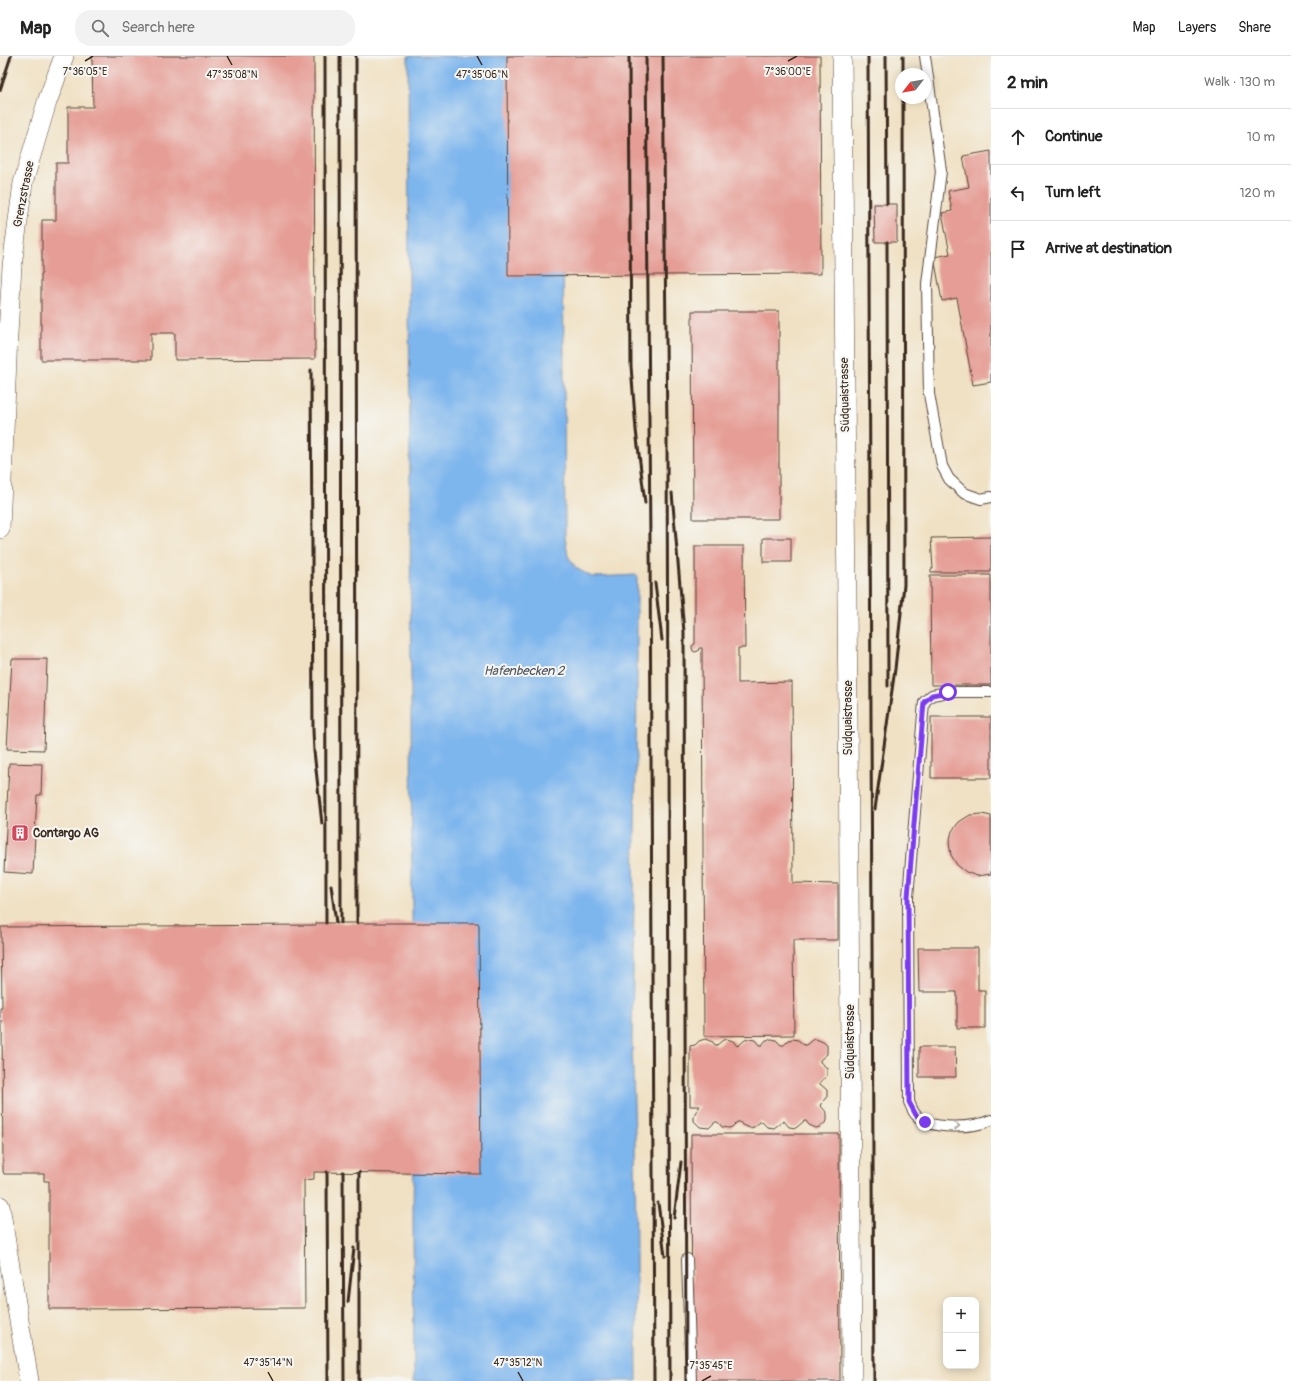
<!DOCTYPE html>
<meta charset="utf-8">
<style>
body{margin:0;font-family:Pangolin,sans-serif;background:#f2f2f2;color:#222}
.controls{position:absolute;right:12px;bottom:12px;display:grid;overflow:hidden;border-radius:8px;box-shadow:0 2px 10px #0003}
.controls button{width:36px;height:36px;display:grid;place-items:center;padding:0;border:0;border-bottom:1px solid #e0e0e0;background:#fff;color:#222;font:20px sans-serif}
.compass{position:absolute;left:895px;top:12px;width:36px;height:36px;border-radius:50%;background:#fff;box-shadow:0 2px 10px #0003;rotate:239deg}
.stop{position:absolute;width:12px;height:12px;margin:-9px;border:3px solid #7c3aed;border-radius:50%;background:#fff}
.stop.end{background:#7c3aed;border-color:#fff;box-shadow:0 1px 4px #0008}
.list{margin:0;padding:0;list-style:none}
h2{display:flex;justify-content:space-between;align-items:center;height:52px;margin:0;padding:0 16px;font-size:17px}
h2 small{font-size:13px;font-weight:400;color:#767676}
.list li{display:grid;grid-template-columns:26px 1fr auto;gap:12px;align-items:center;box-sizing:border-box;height:56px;padding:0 16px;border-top:1px solid #e0e0e0}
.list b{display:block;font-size:15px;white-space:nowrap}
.list em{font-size:13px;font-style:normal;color:#767676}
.icon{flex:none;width:22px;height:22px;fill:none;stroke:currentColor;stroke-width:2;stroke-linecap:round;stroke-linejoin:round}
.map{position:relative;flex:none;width:991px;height:1325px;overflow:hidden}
header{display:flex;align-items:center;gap:24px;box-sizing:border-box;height:56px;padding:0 20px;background:#fff;border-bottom:1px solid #e0e0e0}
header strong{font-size:19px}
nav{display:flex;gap:22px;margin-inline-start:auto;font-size:14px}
.search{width:280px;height:36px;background:#f2f2f2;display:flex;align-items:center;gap:10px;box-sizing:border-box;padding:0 14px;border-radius:16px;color:#767676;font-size:15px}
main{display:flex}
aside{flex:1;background:#fff}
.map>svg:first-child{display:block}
</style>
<header>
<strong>Map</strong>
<div class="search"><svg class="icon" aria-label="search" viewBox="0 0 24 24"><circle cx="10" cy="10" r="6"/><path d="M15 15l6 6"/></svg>Search here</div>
<nav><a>Map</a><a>Layers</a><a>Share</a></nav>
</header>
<main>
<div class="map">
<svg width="991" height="1325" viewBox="0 0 991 1325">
<rect width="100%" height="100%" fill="#f6f6f2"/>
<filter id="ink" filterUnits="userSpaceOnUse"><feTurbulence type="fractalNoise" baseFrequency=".025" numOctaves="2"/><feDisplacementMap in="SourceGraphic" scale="8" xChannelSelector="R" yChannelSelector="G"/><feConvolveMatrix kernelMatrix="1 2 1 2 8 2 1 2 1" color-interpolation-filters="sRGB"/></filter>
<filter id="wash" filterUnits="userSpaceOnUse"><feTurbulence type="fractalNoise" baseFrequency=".012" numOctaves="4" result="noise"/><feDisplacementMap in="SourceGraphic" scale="16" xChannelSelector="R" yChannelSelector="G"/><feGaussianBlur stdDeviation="0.9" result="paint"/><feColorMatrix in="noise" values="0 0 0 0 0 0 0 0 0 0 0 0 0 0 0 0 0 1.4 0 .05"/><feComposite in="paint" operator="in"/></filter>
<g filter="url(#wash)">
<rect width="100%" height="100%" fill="#f0e1c4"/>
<path fill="#7db5ed" stroke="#5c7086" d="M408 0H562L565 481 568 500 576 512 592 521 637 519V636L632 987 635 1077 637 1325H414L413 1157 415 995 412 860Z"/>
<g id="blocks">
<path fill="#e59d95" d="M92 0H314L315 303 175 304V277H151V304H41V218H42V164H56V107H68V51H93Z
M507 0H820L821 218 508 220Z
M991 95V326L973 329 957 242 942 245 934 201 950 198 942 157 952 155 948 135 969 131 963 100Z
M874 148H897V186H875Z
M692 255H779V463H693Z
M991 481V516H931V513H933L931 482Z
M763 482H791V506H763Z
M695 490H744L745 592H738V627L792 626 793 827 838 828V884H793L794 979 704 980 702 592H699L698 595 695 596 693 595 692 592V590L695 588Z
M930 519H991V629H931Z
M12 603H47L44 694 7 693Z
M931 661H991V722H931Z
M9 707 42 708 41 739H37L33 818 4 816Z
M982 758 991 760V818L977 820 966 816 957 809 951 799 949 787 952 775 959 766 970 759Z
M316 867H478L479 869 481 1118 314 1116V1123L304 1124 305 1252 49 1253V1125H44V1118H4L3 1115 2 965H0V952H2L1 871 316 869Z
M918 892H978V934H985V972H957V936H919Z
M705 983 713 986 715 989H717L723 984 727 983 733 985 737 990 739 989 745 984 749 983 755 984 759 989H762L766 984 772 983 776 984 781 989H784L789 984 793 983 798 984 804 989H806L812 984 816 983 823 986 827 989V998L820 1004V1006L827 1012V1020L820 1026V1028L827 1034V1042L820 1049 827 1057V1065L820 1071 816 1072 809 1069 806 1065H804L796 1072 789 1071 784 1065 782 1066 774 1072 767 1071 762 1066H760L754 1071 750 1072 742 1069 740 1066H737L732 1071 729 1072 722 1071 718 1066H715L709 1072 700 1071 694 1065V1061L695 1057 700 1050H690V990L695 989 699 985Z
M919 991H955L956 1021H919Z
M691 1078H839L840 1325H692Z"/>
</g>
</g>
<g filter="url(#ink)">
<use href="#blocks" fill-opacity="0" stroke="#564537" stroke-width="1"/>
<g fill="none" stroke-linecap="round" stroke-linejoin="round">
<defs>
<path id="lane" d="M925 0 941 115 927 228 929 338 942 410 949 423 964 437 981 443 991 441
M991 636H948L932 639 924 646 908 841 909 1046C911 1050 913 1056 916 1059 930 1075 974 1072 991 1064
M687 1203 691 1325"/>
<path id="street" d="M842 0 848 657 852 1325
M0 473 8 278 12 210 23 127 47 46 64 0
M0 1150 29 1325"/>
</defs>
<use href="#lane" stroke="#564537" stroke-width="12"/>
<use href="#street" stroke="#564537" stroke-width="20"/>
<use href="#lane" stroke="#fff" stroke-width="10"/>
<use href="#street" stroke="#fff" stroke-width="19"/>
<path stroke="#3b2a1e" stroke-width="3" d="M325 0 326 867
M340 0 341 867
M356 0 357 867
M629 0 631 310 636 374 645 447
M646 0 650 487 654 1325
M663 0 667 375 670 1325
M868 0 874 1325
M886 0 887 148
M903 0V18
M0 34 11 0
M887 186 888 630
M311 314 313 675 314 695 322 768
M672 437 684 576 686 1325
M655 527 662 584
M875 753 895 613 904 529 903 42
M331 829 336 867
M327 1116 328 1325
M343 1116 344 1325
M359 1116V1325
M658 1147 665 1200
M674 1162 681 1106
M348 1246 354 1192"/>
</g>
<defs><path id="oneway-chevron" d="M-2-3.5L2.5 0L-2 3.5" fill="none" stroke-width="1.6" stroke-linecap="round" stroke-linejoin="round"/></defs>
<use stroke="#a79f9a" href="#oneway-chevron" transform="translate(957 1070) rotate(-2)"/>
</g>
<g fill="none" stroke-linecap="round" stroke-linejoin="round" filter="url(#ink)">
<path stroke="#7c3aed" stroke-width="5" d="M925 1066 916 1059 909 1046 908 841 924 646 932 639 948 636"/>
</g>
<path fill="none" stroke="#3b2a1e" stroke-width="1.5" d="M227 0 232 9M477 0 482 9M85 5 93 0M788 5 797 0M268 1316 273 1325M518 1316 523 1325M702 1325 711 1320"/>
<defs>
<symbol id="building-square" viewBox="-11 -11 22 22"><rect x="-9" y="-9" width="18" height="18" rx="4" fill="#d1495b" stroke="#f6f6f2"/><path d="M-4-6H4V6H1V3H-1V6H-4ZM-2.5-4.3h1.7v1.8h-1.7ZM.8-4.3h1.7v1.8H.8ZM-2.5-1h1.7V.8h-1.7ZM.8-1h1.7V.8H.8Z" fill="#fff"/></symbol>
</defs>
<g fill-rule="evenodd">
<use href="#building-square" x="10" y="767" width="20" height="20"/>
</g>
<g text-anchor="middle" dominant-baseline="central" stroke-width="4" stroke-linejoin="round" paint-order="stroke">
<g font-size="12" fill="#3b2a1e" stroke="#f6f6f2">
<text transform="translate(24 138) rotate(-79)">Grenzstrasse</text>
<text transform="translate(845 339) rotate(-91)">Südquaistrasse</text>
<text transform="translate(848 662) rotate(-90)">Südquaistrasse</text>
<text transform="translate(850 986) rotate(-90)">Südquaistrasse</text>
</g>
<g font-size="12" font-weight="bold" fill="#3b2a1e" stroke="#f6f6f2" text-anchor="start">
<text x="33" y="777">Contargo AG</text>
</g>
<g font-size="13" font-style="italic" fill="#4f545c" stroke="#f6f6f2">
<text x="524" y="615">Hafenbecken 2</text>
</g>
</g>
<g font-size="10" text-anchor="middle" fill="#3b2a1e" stroke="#f6f6f2" stroke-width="4" stroke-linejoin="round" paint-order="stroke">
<text x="85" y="19">7°36'05"E</text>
<text x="788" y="19">7°36'00"E</text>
<text x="232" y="22">47°35'08"N</text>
<text x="482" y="22">47°35'06"N</text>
<text x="268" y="1310">47°35'14"N</text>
<text x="518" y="1310">47°35'12"N</text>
<text x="711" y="1313">7°35'45"E</text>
</g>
</svg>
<div class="controls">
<button>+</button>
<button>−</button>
</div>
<svg class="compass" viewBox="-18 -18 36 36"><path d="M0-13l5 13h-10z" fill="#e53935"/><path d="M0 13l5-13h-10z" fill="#767676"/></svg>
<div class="stop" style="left:948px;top:636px"></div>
<div class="stop end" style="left:925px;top:1066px"></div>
</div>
<aside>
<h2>2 min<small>Walk · 130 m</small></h2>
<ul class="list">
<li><svg class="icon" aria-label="ahead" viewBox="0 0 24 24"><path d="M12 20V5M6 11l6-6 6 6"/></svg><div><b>Continue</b></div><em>10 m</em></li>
<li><svg class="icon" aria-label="left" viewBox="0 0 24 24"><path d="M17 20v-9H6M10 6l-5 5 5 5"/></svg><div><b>Turn left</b></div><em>120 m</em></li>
<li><svg class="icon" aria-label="arrive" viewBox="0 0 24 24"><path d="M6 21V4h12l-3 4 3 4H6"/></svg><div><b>Arrive at destination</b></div></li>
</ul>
</aside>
</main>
